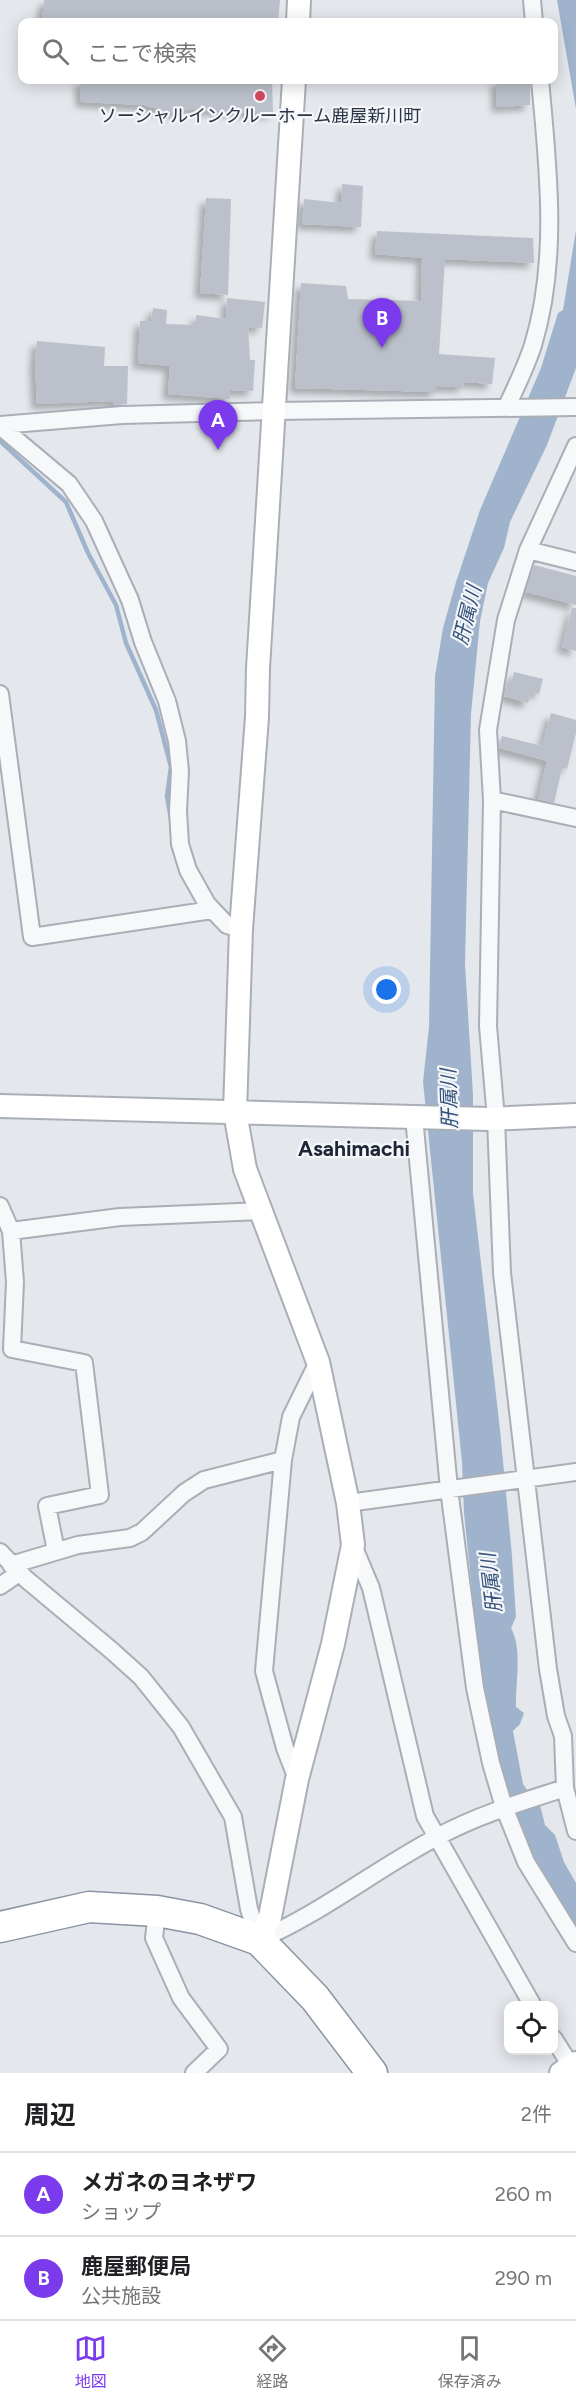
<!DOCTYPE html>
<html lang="ja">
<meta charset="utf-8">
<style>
body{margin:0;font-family:Figtree,"Noto Sans JP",sans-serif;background:#f6f6f6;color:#202124}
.controls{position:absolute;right:18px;bottom:18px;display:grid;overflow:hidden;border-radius:12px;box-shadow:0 3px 15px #0003}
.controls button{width:54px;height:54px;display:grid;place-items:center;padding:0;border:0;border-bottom:2px solid #e0e0e0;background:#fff;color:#202124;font:30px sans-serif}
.you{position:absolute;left:387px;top:990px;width:21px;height:21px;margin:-15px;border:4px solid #fff;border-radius:50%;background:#1a73e8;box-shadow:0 0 0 9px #1a73e833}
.badge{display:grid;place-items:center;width:39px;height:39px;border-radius:50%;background:#7c3aed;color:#fff;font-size:20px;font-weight:700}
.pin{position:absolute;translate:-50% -50px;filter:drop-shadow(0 2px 3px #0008)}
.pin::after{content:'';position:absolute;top:32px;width:21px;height:18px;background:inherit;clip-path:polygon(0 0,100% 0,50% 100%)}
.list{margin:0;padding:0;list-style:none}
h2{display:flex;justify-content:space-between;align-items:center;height:78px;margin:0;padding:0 24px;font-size:26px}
h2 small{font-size:20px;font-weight:400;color:#757577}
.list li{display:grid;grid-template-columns:39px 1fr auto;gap:18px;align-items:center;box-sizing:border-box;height:84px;padding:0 24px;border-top:2px solid #e0e0e0}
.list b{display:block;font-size:22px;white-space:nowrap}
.list p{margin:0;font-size:20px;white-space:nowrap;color:#757577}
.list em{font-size:20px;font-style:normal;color:#757577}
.icon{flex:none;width:33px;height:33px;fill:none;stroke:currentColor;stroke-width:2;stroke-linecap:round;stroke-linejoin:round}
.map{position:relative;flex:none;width:576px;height:2073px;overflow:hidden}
.search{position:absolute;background:#fff;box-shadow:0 3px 15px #0003;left:18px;right:18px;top:18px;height:66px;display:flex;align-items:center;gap:15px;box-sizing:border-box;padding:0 21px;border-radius:12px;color:#757577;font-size:22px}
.sheet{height:246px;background:#fff}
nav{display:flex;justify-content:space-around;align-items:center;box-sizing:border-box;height:84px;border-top:2px solid #e0e0e0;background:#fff;font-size:16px;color:#757577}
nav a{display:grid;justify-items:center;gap:3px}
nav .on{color:#7c3aed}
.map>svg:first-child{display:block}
</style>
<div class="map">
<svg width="576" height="2073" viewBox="0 0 576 2073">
<defs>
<filter id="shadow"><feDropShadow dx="-5.5" dy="5.5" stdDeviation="3" flood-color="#0004"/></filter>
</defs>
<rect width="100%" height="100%" fill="#e4e7ec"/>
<path fill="#9fb4cc" d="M557 0H576V109Z
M576 230V368L547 445 510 522 504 548 488 583 480 621 471 714 465 964 473 1095V1193L500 1430 512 1556 516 1617 511 1628C523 1650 515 1683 516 1707L524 1713 520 1724 513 1731 523 1784 527 1790 537 1793 545 1825 555 1835 564 1862 576 1883V1933L532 1862 506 1796 482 1685 464 1513 462 1462 423 1082 429 1027 435 676 443 628 456 582 480 510 541 368 558 313 563 310Z"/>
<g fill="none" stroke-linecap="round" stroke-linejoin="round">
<path stroke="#9fb4cc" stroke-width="4.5" d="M0 441 66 502 88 553 116 605 126 643 156 710 171 767 167 796 171 819"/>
</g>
<path fill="#bbc0ca" filter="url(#shadow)" d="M44 0H280L278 22H42Z
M80 80H272L273 114 192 109 171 113 144 105 81 102Z
M496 80H530V105L497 107Z
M342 184 363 186 361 227 302 224 304 199 341 203Z
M206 198 231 199 228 295 200 293Z
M377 231 533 238 534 263 445 259 439 354 495 358 492 384 464 382 463 387 436 386V392L295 388 301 283 346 286 348 299 421 301 422 258 375 254Z
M227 298 265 302 262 328 248 327 250 360H255L253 391 230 390V399L168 394 170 366 138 363 140 321H151L153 308 167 310 166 324 196 325V315L226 319Z
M37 341 105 347 104 366H128L127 404 113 405 114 401 37 404 35 363Z
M534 565 576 576V605L526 592Z
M572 608H576V651L562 647Z
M514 672 543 679 539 694 531 692 528 703 504 696 507 681 511 683Z
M551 713 576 720V733L567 769 562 768 554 803 538 799 547 761 500 748 499 745 502 736 542 746Z"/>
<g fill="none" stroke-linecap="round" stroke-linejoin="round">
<defs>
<path id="street" d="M532 0 534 22
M506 408C516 387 526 367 533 345 559 260 548 166 540 80
M0 425 122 415 274 411 576 407
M0 426 69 484 94 521 130 600 143 642 167 701 177 741 180 771 178 811 180 844 188 870 207 904 227 925 241 929
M576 446 528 550 506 620 488 730 492 800 488 1026 496 1119 502 1273 548 1669 556 1716 563 1736 565 1788 576 1831
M528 550 576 562
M0 694 32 937 212 910
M492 800 576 818
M414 1117 449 1489 475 1688 491 1763 504 1807 526 1862 576 1943
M0 1206 11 1231 15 1282 12 1349 84 1363 100 1495 47 1506 56 1551
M11 1231 120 1217 261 1211
M348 1503 576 1472
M353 1545 371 1588 425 1816 533 2006
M0 1552 26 1579 111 1650 141 1677 181 1727 233 1817 249 1909 259 1940C322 1913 376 1869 437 1837 478 1815 521 1802 565 1788
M11 1565 78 1545 130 1538 142 1532 184 1493 204 1480 283 1460
M0 1586 19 1573
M297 1779 285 1748 264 1671 283 1460 291 1417 318 1362
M157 1911 154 1938 181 1998 219 2049 194 2073
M554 2039 571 2066"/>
<path id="secondary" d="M298 22 299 0
M0 1106 489 1119 576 1115
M259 1940 270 1917 297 1779 333 1644 353 1545 348 1503 318 1362 245 1169 235 1112 241 929 257 717 258 668 294 80
M561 2073 576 2063"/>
<path id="highway" d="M0 1927 89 1907 157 1911 200 1919 259 1940 315 1998 372 2073"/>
</defs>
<use href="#street" stroke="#a9aeb7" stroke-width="20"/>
<use href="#secondary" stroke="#a9aeb7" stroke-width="26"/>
<use href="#highway" stroke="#8b94a3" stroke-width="33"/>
<use href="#street" stroke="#f7f8fa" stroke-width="16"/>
<use href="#secondary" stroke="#fff" stroke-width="22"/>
<use href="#highway" stroke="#fff" stroke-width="30"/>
</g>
<circle fill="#d1495b" stroke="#f4f6f9" stroke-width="2" cx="260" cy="96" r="6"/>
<g text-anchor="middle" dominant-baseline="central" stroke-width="4.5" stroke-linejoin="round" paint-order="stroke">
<g font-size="18" fill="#2b3445" stroke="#f4f6f9">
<text x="260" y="116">ソーシャルインクルーホーム鹿屋新川町</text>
</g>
<g font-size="20" font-style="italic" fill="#34527a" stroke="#f4f6f9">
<text transform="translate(467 615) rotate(-76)">肝属川</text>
<text transform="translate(449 1099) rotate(-92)">肝属川</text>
<text transform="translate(491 1583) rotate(-97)">肝属川</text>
</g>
<g font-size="21" font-weight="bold" fill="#1d2536" stroke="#f4f6f9">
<text x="354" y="1148">Asahimachi</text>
</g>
</g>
</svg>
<div class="controls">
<button><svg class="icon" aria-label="locate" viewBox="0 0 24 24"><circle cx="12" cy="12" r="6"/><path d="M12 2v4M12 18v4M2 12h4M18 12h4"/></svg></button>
</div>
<div class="you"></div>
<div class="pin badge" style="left:218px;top:450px">A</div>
<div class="pin badge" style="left:382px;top:348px">B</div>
<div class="search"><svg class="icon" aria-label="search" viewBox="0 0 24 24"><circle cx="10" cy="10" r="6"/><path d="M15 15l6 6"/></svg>ここで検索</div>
</div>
<section class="sheet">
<h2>周辺<small>2件</small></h2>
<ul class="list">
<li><span class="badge">A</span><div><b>メガネのヨネザワ</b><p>ショップ</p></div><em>260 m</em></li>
<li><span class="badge">B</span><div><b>鹿屋郵便局</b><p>公共施設</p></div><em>290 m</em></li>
</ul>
</section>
<nav>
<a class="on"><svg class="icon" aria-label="map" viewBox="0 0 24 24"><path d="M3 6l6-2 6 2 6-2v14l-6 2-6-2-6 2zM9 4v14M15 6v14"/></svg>地図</a>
<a><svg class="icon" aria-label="directions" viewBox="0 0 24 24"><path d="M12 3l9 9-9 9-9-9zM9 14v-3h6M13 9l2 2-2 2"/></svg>経路</a>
<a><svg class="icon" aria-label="saved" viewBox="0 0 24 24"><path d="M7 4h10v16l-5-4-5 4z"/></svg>保存済み</a>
</nav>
